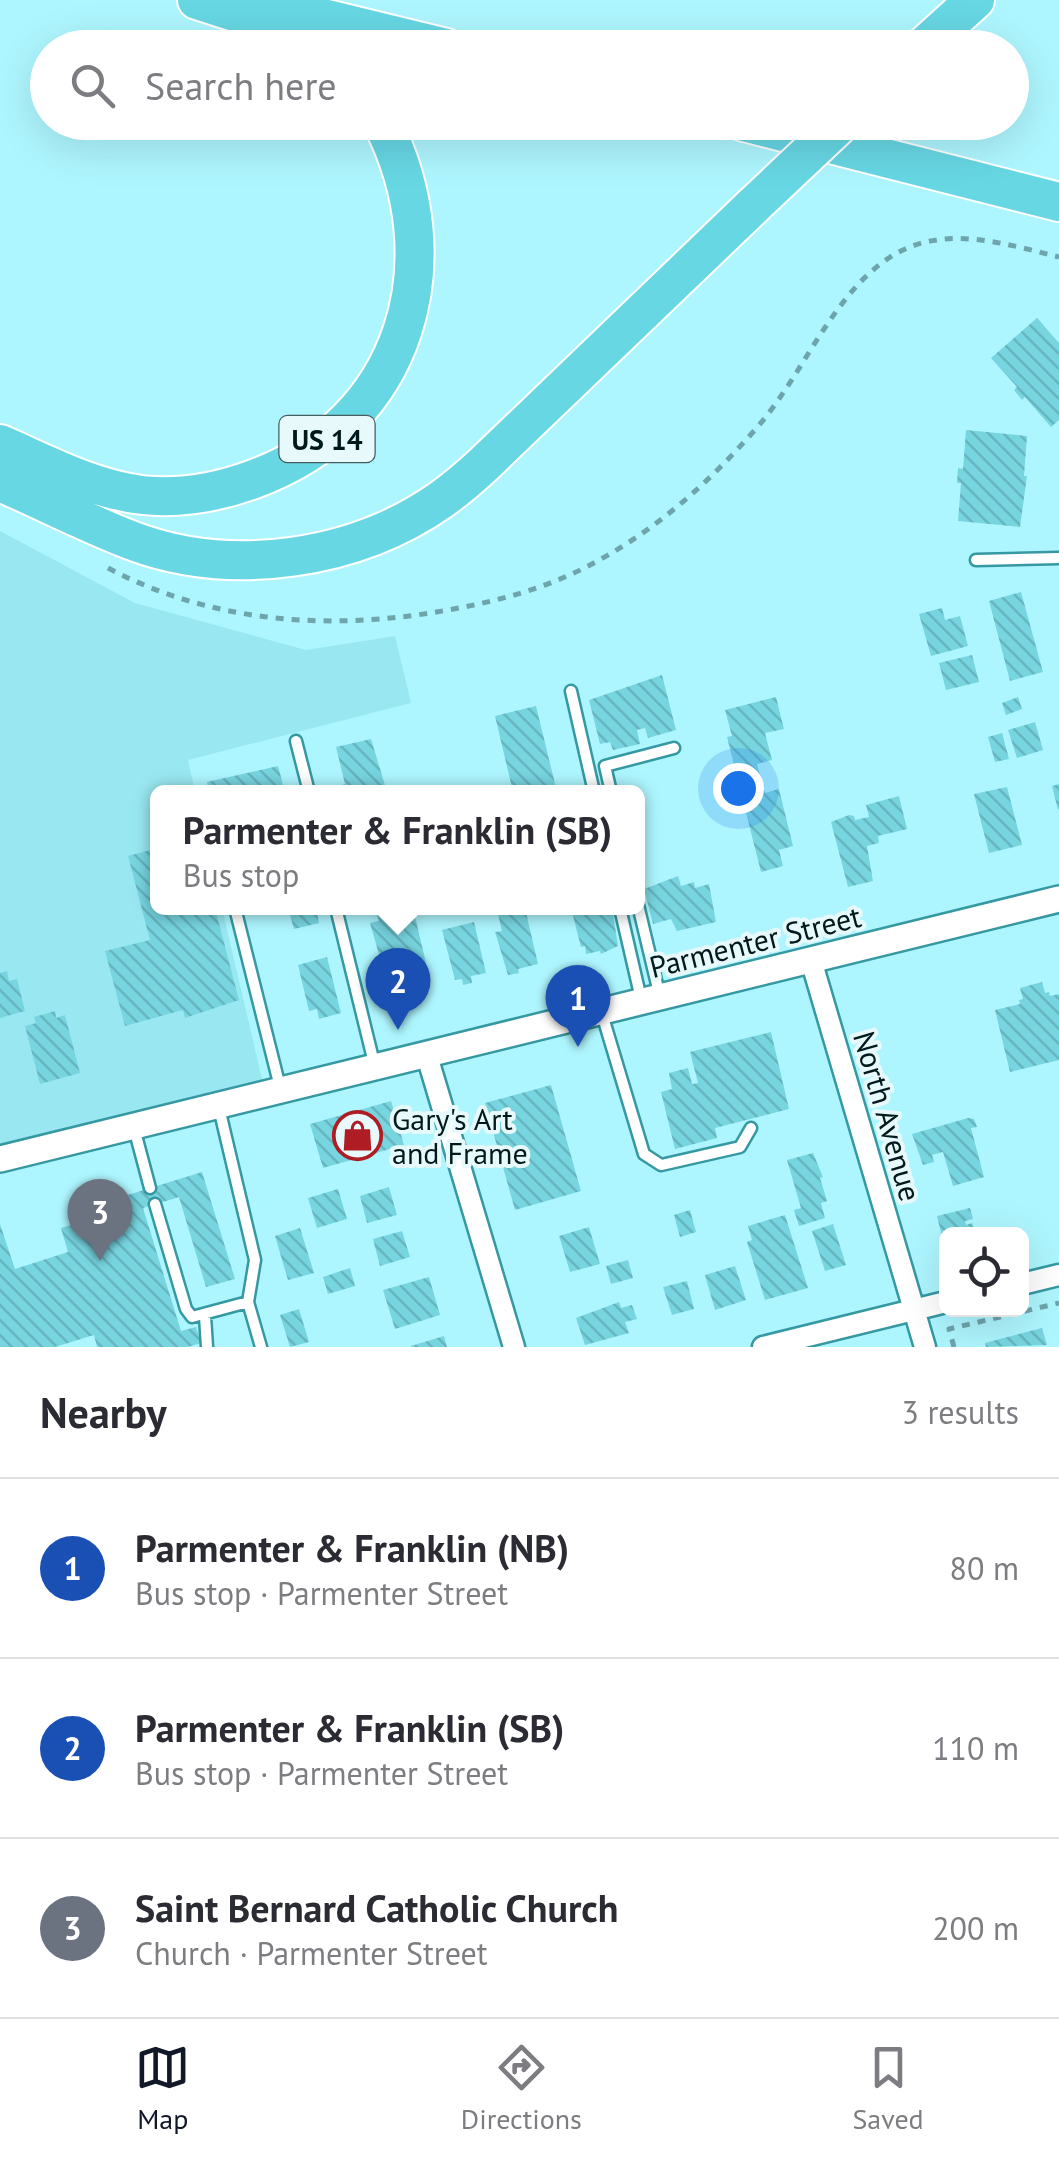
<!DOCTYPE html>
<meta charset="utf-8">
<style>
body{margin:0;font-family:"PT Sans",sans-serif;background:#f2f2f3;color:#2b2b33}
.controls{position:absolute;right:30px;bottom:30px;display:grid;overflow:hidden;border-radius:15px;box-shadow:0 10px 40px #0002}
.controls button{width:90px;height:90px;display:grid;place-items:center;padding:0;border:0;border-bottom:2px solid #e1e1e2;background:#fff;color:#2b2b33;font:50px sans-serif}
.you{position:absolute;left:738px;top:788px;width:35px;height:35px;margin:-25px;border:8px solid #fff;border-radius:50%;background:#1a73e8;box-shadow:0 0 0 15px #1a73e833}
.badge{display:grid;place-items:center;width:65px;height:65px;border-radius:50%;background:#111827;color:#fff;font-size:32px;font-weight:700}
.pin{position:absolute;translate:-50% -82px;filter:drop-shadow(0 2px 5px #0008)}
.pin::after{content:'';position:absolute;top:52px;width:35px;height:30px;background:inherit;clip-path:polygon(0 0,100% 0,50% 100%)}
.popup{position:absolute;left:150px;top:785px;width:495px;height:130px;box-sizing:border-box;display:grid;place-content:center;border-radius:15px;background:#fff;filter:drop-shadow(0 2px 8px #0005);font-size:32px;white-space:nowrap;color:#7c7c81}
.popup b{font-size:38px;color:#2b2b33}
.popup::after{content:'';position:absolute;left:50%;top:100%;margin-left:-20px;border:20px solid transparent;border-top-color:#fff}
.list{margin:0;padding:0;list-style:none}
h2{display:flex;justify-content:space-between;align-items:center;height:130px;margin:0;padding:0 40px;font-size:42px}
h2 small{font-size:32px;font-weight:400;color:#7c7c81}
.list li{display:grid;grid-template-columns:65px 1fr auto;gap:30px;align-items:center;box-sizing:border-box;height:180px;padding:0 40px;border-top:2px solid #e1e1e2}
.list b{display:block;font-size:38px;white-space:nowrap}
.list p{margin:0;font-size:32px;white-space:nowrap;color:#7c7c81}
.list em{font-size:32px;font-style:normal;color:#7c7c81}
.icon{flex:none;width:55px;height:55px;fill:none;stroke:currentColor;stroke-width:2;stroke-linecap:round;stroke-linejoin:round}
.map{position:relative;flex:none;width:1059px;height:1347px;overflow:hidden}
.search{position:absolute;background:#fff;box-shadow:0 10px 40px #0002;left:30px;right:30px;top:30px;height:110px;display:flex;align-items:center;gap:25px;box-sizing:border-box;padding:0 35px;border-radius:55px;color:#7c7c81;font-size:38px}
.sheet{height:670px;background:#fff}
nav{display:flex;justify-content:space-around;align-items:center;box-sizing:border-box;height:140px;border-top:2px solid #e1e1e2;background:#fff;font-size:28px;color:#7c7c81}
nav a{display:grid;justify-items:center;gap:5px}
nav .on{color:#111827}
.map>svg:first-child{display:block}
</style>
<div class="map">
<svg width="1059" height="1347" viewBox="0 0 1059 1347">
<defs>
<pattern id="building-back-hatch" width="6" height="6" patternUnits="userSpaceOnUse" patternTransform="scale(2.5)"><rect width="6" height="6" fill="#77d5e0"/><path d="M-1 5l2 2M0 0l6 6M5-1l2 2" fill="none" stroke="#65b6c0"/></pattern>
</defs>
<rect width="100%" height="100%" fill="#aef6ff"/>
<path fill="#99e8f1" d="M0 531 135 603 306 650 395 636 411 703 188 760 195 792H158V908H222L266 1096 0 1159Z"/>
<path fill="url(#building-back-hatch)" d="M1037 318 1059 343V420L1051 427 1025 397 1022 400 1014 390 1017 387 991 358Z
M966 430 1027 436 1024 476H1027L1020 527 958 521 961 483H957L958 468 963 469Z
M1021 592 1043 672 1010 681 989 601Z
M942 608 945 620 960 616 968 646 931 656 919 614Z
M972 655 979 682 946 690 939 663Z
M662 675 676 730 648 738 645 728 637 730 640 744 613 750 610 742 600 744 589 700Z
M776 697 784 729 765 733 772 760 757 764 765 793 779 789 793 846 779 850 783 866 761 872 727 737 732 736 725 710Z
M1018 697 1022 709 1006 715 1002 703Z
M536 706 557 792H513L495 716Z
M1035 722 1043 750 1017 758 1008 730Z
M1002 733 1009 759 995 762 988 737Z
M371 739 387 792H339L338 786 345 784 336 747Z
M278 766 285 792H209L207 782Z
M1059 784V809L1058 810 1052 786Z
M1007 787 1022 845 989 853 974 794Z
M899 796 907 829 878 836 879 843 867 846 873 881 848 887 831 822 849 815 854 816 855 820 869 817 866 805Z
M158 848V908H215L239 1000 185 1018 183 1010 125 1026 105 951 150 940 128 856Z
M678 876 681 886 694 882 695 888 709 884 716 922 677 931 671 919 653 924 644 889Z
M288 908H316L319 923 294 929Z
M375 908H413L429 976 388 986 370 923 379 921Z
M525 908 538 964 518 969 519 973 508 975 495 932 502 931 498 914Z
M571 908H612L618 946 601 954 600 951 586 954 585 946 581 947Z
M474 922 486 973 471 976 472 983 463 985 462 979 455 980 442 930Z
M327 957 341 1013 319 1019 317 1009 309 1011 298 965Z
M7 971 9 981 17 979 25 1011 0 1018V973Z
M1042 982 1045 993 1049 992 1050 996 1059 994V1060L1010 1072 995 1010 1020 1004 1019 1000 1023 999 1020 988Z
M55 1011 56 1018 65 1015 80 1073 40 1084 25 1026 36 1023 34 1017Z
M771 1032 789 1109 715 1128 717 1138 675 1149 661 1092 672 1089 669 1073 688 1068 692 1084 698 1083 690 1052Z
M551 1085 581 1191 515 1210 485 1103Z
M391 1101 404 1145 323 1168 310 1124Z
M968 1118 974 1119 977 1127 971 1128 984 1177 953 1186 943 1152 932 1155 934 1162 923 1165 912 1134Z
M813 1153 823 1177 820 1178 827 1201 821 1203 825 1218 799 1226 794 1210 801 1208 787 1160Z
M202 1172 235 1279 206 1287 179 1197 143 1208 181 1331 196 1327 201 1343 188 1347H97L94 1335 55 1347H0V1224L15 1269 68 1252 61 1228 96 1218 92 1206Z
M389 1187 397 1215 367 1223 360 1196Z
M338 1189 347 1219 317 1228 308 1198Z
M970 1208 973 1219 965 1221 966 1225 972 1223 975 1234H946L945 1249 937 1216Z
M690 1210 696 1232 680 1237 674 1215Z
M785 1215 808 1288 765 1300 747 1242 752 1240 748 1226Z
M833 1224 846 1265 825 1271 812 1231Z
M589 1227 600 1264 570 1272 559 1236Z
M300 1228 314 1273 288 1280 275 1236Z
M402 1231 410 1257 380 1266 373 1239Z
M628 1260 633 1278 611 1284 606 1266Z
M735 1266 746 1300 715 1310 705 1275Z
M350 1268 355 1286 328 1294 323 1277Z
M429 1277 440 1315 395 1329 383 1290Z
M687 1281 694 1309 672 1315 663 1287Z
M619 1302 621 1308 632 1305 637 1319 625 1322 629 1333 585 1345 576 1318Z
M299 1309 309 1342 290 1347 280 1315Z
M1042 1328 1047 1345 986 1347 985 1343Z
M444 1336 447 1347H411V1346Z"/>
<g fill="none" stroke-linecap="round" stroke-linejoin="round">
<defs>
<path id="service" d="M976 560 1059 558
M571 691 594 792
M296 741 309 792
M611 792 605 766 674 748
M638 905 660 997
M235 908 281 1091
M336 908 375 1067
M620 908 641 999
M602 1014 644 1154 661 1165 740 1147 751 1128
M219 1108 255 1260 248 1302 261 1347
M134 1128 150 1188
M155 1204 186 1309 192 1317 248 1302
M205 1316 207 1347"/>
<path id="minor" d="M811 960 925 1347
M427 1056 514 1347
M1022 1284 1059 1275
M763 1347 946 1302"/>
<path id="tertiary" d="M0 1159 1059 899"/>
<path id="motorway" d="M197 0 259 20 310 48
M249 0 446 48
M922 48 975 0
M744 122 1059 202
M0 444C46 464 92 489 142 495 180 499 219 492 254 479 407 423 453 262 382 122
M0 482C44 501 88 524 133 541 232 578 356 560 442 499 456 489 470 477 483 465L754 205"/>
</defs>
<use href="#service" stroke="#3598a2" stroke-width="15"/>
<use href="#minor" stroke="#3598a2" stroke-width="25"/>
<use href="#tertiary" stroke="#3598a2" stroke-width="30"/>
<use href="#motorway" stroke="#fff" stroke-width="42"/>
<path stroke="#6ea5ac" stroke-width="5" stroke-dasharray="8 8" stroke-linecap="butt" d="M108 568C214 624 333 631 448 610 499 601 547 588 592 564 658 529 712 480 760 424 805 371 836 287 897 253 948 225 1006 244 1059 257
M954 1347 949 1329 1059 1303"/>
<use href="#service" stroke="#fff" stroke-width="10"/>
<use href="#minor" stroke="#fff" stroke-width="20"/>
<use href="#tertiary" stroke="#fff" stroke-width="25"/>
<use href="#motorway" stroke="#67d7e4" stroke-width="38"/>
<defs>
<path id="motorway-bridge" d="M754 205 842 122"/>
</defs>
<use href="#motorway-bridge" stroke="#fff" stroke-width="42" stroke-linecap="butt"/>
<use href="#motorway-bridge" stroke="#67d7e4" stroke-width="38"/>
</g>
<defs>
<symbol id="shop-ring" viewBox="-11 -11 22 22"><circle r="9.5" fill="#e8f9fb" stroke="#af1c23" stroke-width="1.5"/><path d="M-5-2.5h2.3a2.7 3.5 0 0 1 5.4 0H5L5.5 6h-11ZM-1.5-2.5h3a1.5 2.3 0 0 0-3 0Z" fill="#af1c23"/></symbol>
</defs>
<g fill-rule="evenodd">
<use href="#shop-ring" x="330" y="1108" width="55" height="55"/>
</g>
<g text-anchor="middle" dominant-baseline="central" stroke-width="8" stroke-linejoin="round" paint-order="stroke">
<rect fill="#e8f9fb" stroke="#465c5f" stroke-width="2.5" x="279.5" y="416" width="95" height="46" rx="8"/>
<g font-size="28" font-weight="bold" fill="#00191c">
<text x="327" y="439">US 14</text>
</g>
<g font-size="30" fill="#00191c" stroke="#e8f9fb">
<text transform="translate(755 941) rotate(-14)">Parmenter Street</text>
<text transform="translate(888 1116) rotate(74)">North Avenue</text>
</g>
<g font-size="30" fill="#00191c" stroke="#e8f9fb" text-anchor="start">
<text x="392" y="1118">Gary's Art<tspan x="392" dy="34">and Frame</tspan></text>
</g>
</g>
</svg>
<div class="controls">
<button><svg class="icon" aria-label="locate" viewBox="0 0 24 24"><circle cx="12" cy="12" r="6"/><path d="M12 2v4M12 18v4M2 12h4M18 12h4"/></svg></button>
</div>
<div class="you"></div>
<div class="pin badge" style="left:578px;top:1047px;background:#1a4fb4">1</div>
<div class="pin badge" style="left:398px;top:1030px;background:#1a4fb4">2</div>
<div class="popup"><b>Parmenter &amp; Franklin (SB)</b>Bus stop</div>
<div class="pin badge" style="left:100px;top:1261px;background:#6b7280">3</div>
<div class="search"><svg class="icon" aria-label="search" viewBox="0 0 24 24"><circle cx="10" cy="10" r="6"/><path d="M15 15l6 6"/></svg>Search here</div>
</div>
<section class="sheet">
<h2>Nearby<small>3 results</small></h2>
<ul class="list">
<li><span class="badge" style="background:#1a4fb4">1</span><div><b>Parmenter &amp; Franklin (NB)</b><p>Bus stop · Parmenter Street</p></div><em>80 m</em></li>
<li><span class="badge" style="background:#1a4fb4">2</span><div><b>Parmenter &amp; Franklin (SB)</b><p>Bus stop · Parmenter Street</p></div><em>110 m</em></li>
<li><span class="badge" style="background:#6b7280">3</span><div><b>Saint Bernard Catholic Church</b><p>Church · Parmenter Street</p></div><em>200 m</em></li>
</ul>
</section>
<nav>
<a class="on"><svg class="icon" aria-label="map" viewBox="0 0 24 24"><path d="M3 6l6-2 6 2 6-2v14l-6 2-6-2-6 2zM9 4v14M15 6v14"/></svg>Map</a>
<a><svg class="icon" aria-label="directions" viewBox="0 0 24 24"><path d="M12 3l9 9-9 9-9-9zM9 14v-3h6M13 9l2 2-2 2"/></svg>Directions</a>
<a><svg class="icon" aria-label="saved" viewBox="0 0 24 24"><path d="M7 4h10v16l-5-4-5 4z"/></svg>Saved</a>
</nav>
